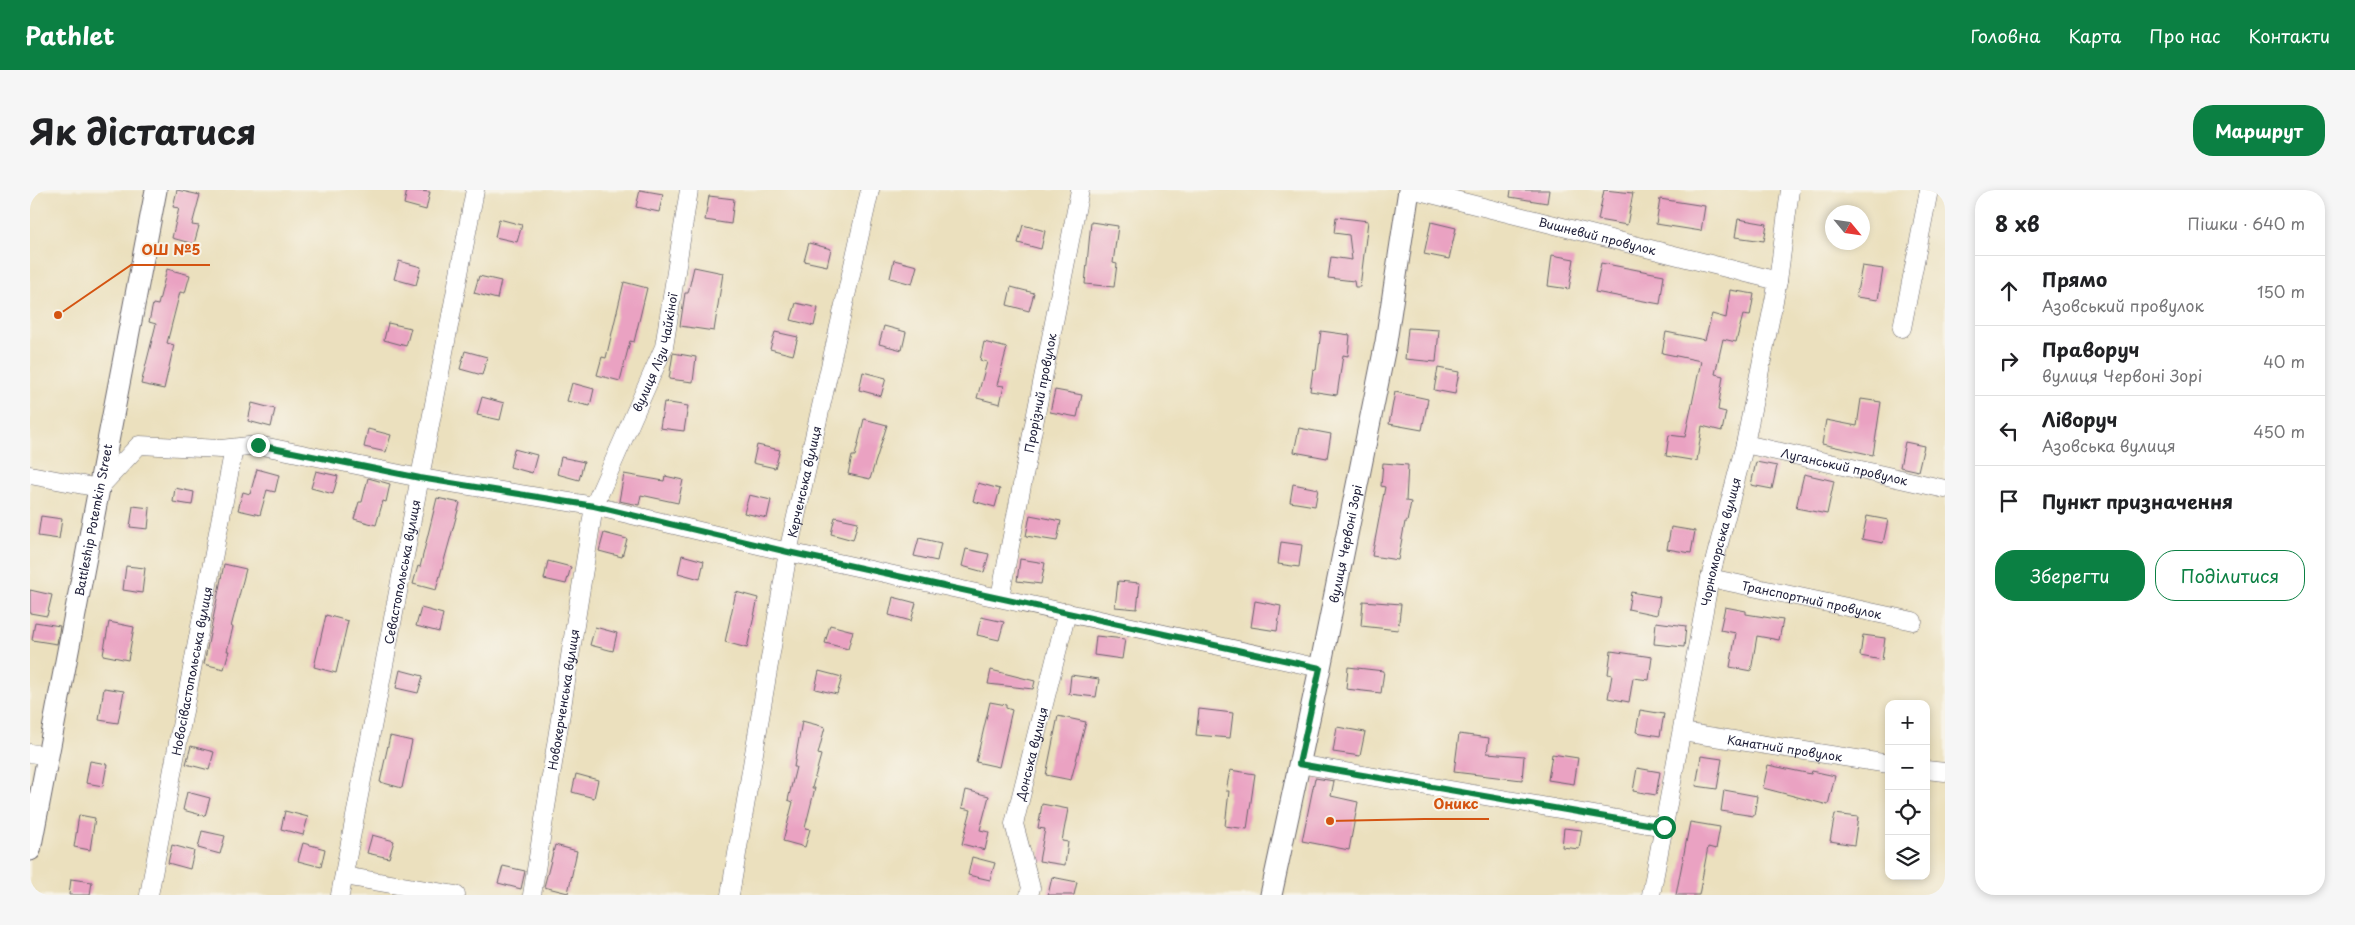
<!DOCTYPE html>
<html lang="uk">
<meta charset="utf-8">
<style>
body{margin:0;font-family:"Playpen Sans",sans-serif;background:#f6f6f6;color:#202124}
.controls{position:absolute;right:15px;bottom:15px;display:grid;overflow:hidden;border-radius:10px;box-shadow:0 2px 8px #0003}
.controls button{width:45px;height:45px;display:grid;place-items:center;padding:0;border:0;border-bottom:1px solid #e0e0e0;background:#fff;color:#202124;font:25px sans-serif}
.compass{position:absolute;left:1795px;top:15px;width:45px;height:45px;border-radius:50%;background:#fff;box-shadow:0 2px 8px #0003;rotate:119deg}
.stop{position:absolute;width:15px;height:15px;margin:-11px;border:4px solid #0b8043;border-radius:50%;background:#fff}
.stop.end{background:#0b8043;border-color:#fff;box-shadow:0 1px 5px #0008}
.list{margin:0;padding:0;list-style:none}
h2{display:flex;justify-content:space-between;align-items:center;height:65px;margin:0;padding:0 20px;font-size:21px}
h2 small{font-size:16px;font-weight:400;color:#757577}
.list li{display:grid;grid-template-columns:32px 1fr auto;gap:15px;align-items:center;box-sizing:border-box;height:70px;padding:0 20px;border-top:1px solid #e0e0e0}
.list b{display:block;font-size:19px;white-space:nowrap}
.list p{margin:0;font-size:16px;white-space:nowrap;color:#757577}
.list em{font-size:16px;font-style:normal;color:#757577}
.actions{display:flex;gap:10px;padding:15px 20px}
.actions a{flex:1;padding:11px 0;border:1px solid #0b8043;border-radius:20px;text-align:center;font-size:18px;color:#0b8043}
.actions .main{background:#0b8043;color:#fff}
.icon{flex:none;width:28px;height:28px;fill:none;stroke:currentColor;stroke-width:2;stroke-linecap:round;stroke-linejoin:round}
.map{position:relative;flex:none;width:1915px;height:705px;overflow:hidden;border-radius:20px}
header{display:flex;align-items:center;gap:30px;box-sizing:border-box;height:70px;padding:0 25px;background:#0b8043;color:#fff}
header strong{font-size:24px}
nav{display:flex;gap:28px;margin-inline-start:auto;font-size:18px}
.intro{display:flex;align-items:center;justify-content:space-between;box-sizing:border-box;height:120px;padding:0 30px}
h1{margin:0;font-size:35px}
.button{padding:12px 22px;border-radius:20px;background:#0b8043;color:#fff;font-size:18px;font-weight:700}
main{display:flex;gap:30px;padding:0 30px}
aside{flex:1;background:#fff;border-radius:20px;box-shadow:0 2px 8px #0003}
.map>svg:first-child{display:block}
</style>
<header>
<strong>Pathlet</strong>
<nav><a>Головна</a><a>Карта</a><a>Про нас</a><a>Контакти</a></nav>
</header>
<div class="intro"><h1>Як дістатися</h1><a class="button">Маршрут</a></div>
<main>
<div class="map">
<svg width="1915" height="705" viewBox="0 0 1915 705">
<rect width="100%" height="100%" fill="#f7f3e8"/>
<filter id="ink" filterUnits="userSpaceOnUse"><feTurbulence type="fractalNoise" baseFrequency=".02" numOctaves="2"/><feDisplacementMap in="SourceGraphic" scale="10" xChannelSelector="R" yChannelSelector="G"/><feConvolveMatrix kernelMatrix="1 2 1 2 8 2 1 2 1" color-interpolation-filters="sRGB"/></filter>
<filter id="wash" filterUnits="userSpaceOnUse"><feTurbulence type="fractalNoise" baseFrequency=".0096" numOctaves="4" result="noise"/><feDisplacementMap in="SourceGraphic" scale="20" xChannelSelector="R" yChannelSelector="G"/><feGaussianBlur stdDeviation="1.12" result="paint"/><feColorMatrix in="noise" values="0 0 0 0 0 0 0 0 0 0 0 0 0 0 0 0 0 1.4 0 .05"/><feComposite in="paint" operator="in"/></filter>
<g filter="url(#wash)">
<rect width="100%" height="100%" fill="#ebe0be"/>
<g id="blocks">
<path fill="#eaa2c2" d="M147 0 170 5 162 35 169 36 164 54 142 48 149 18 143 17Z
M377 0 400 2 396 20 374 14Z
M610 0 633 4 629 22 606 17Z
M1481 0H1519L1517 13 1480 7Z
M1574 0 1603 3 1597 35 1568 30Z
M679 6 704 9 701 34 675 30Z
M1630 9 1675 16 1671 41 1626 34Z
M1306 27 1338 31 1330 97H1325L1324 91 1298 88 1301 67 1322 70 1319 45 1304 43Z
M469 29 492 35 487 52 465 47Z
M1708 29 1737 34 1734 51 1705 47Z
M1061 32 1088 36 1083 73 1087 74 1084 97 1055 94Z
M1401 32 1426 38 1419 69 1394 64Z
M993 35 1015 41 1011 59 988 53Z
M779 53 801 59 797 76 774 71Z
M1522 65 1544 69 1539 99 1518 96Z
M864 70 887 76 882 94 860 88Z
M369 71 391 77 386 95 364 89Z
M1571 73 1634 85 1630 114 1565 102Z
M1832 76 1853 79 1848 110 1826 107Z
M664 77 693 83 684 141 650 136 655 103H658Z
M137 79 160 85 155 103 150 102 137 153 144 155 134 199 111 194 126 134 119 132 123 114 128 115Z
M449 86 471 91 467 109 444 103Z
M594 92 617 98 604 152 600 151 590 191 567 185 572 167 576 168Z
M981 97 1004 103 999 121 977 115Z
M1700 100 1724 104 1720 126 1713 125 1706 152 1693 149 1685 184 1693 186 1688 220 1696 222 1692 241 1672 236 1667 271 1636 266 1639 245 1655 247 1671 171 1632 163 1636 142 1675 150 1682 124 1696 128Z
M766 113 788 118 784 136 761 130Z
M358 133 381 138 376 156 354 150Z
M854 136 876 142 872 160 849 154Z
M1378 138 1409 140 1406 172 1375 169Z
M1291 141 1320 145 1318 166 1313 165 1307 205 1280 201 1283 179 1286 180Z
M745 142 768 147 763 165 740 159Z
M954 152 977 158 967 195 974 196 970 214 947 208 957 172 950 170Z
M435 161 457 167 452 185 430 179Z
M643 163 666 167 663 192 639 189Z
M1408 178 1429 182 1425 204 1404 200Z
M833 182 856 188 851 206 829 200Z
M542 193 564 199 560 216 537 211Z
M1025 200 1052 205 1047 227 1020 222Z
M1365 202 1398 209 1392 240 1359 234Z
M452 207 474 213 470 230 447 225Z
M1831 209 1851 212 1843 265 1792 254 1796 230 1827 236Z
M634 212 658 216 654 241 630 238Z
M222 213 245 219 241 237 218 231Z
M834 229 857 235 840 289 818 284 822 266H825Z
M1269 238 1301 244 1297 268 1264 262Z
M338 239 361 245 356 262 334 257Z
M1875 252 1894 256 1888 281 1870 277Z
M727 255 750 260 745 278 723 273Z
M484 259 507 265 502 283 480 277Z
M531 267 554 272 549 290 527 284Z
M1726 272 1747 276 1742 299 1721 295Z
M1353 273 1378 275 1376 311 1381 312 1377 332H1375L1368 370 1342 366 1355 297 1351 296Z
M227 279 249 285 245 302 237 300 230 325 208 320 213 302 220 304Z
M286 281 308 286 303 304 281 298Z
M594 284 634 291 635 286 653 290 648 313 611 305 609 315 589 311Z
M1774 284 1804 291 1797 324 1766 318Z
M338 288 360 294 356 312 353 311 346 335 324 329 329 312H332Z
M948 293 970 299 965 317 943 311Z
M1263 294 1288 299 1285 316 1260 312Z
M145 298 164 302 162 315 143 312Z
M719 305 741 310 737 328 714 323Z
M407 308 430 313 406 400 383 394 388 376 390 377Z
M103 316 120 318 118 339 100 337Z
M1000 325 1031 331 1027 351 996 346Z
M11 326 32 329 29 349 8 346Z
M1837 326 1858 330 1853 353 1832 349Z
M805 327 828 332 823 350 801 344Z
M1641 337 1665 341 1661 363 1637 359Z
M574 343 597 349 592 367 569 361Z
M889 348 911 353 907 371 884 366Z
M1251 352 1272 355 1269 377 1248 374Z
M936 359 959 364 954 382 932 376Z
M652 365 674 371 670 389 648 383Z
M990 369 1015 373 1011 394 987 391Z
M518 371 541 377 536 394 514 389Z
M194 374 216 379 201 437H203L197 461H199L194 479 174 474Z
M96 376 115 378 112 403 93 400Z
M1088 391 1110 393 1107 419 1085 417Z
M0 400 22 405 17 426 0 423Z
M706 402 728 408 717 458 695 452Z
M1601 402 1630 407 1627 425 1598 419Z
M863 407 886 413 881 431 859 425Z
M1225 411 1251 416 1247 441 1221 437Z
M1333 411 1371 414 1368 440 1331 436Z
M1695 417 1716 421V424L1753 430 1749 450 1727 446 1721 481 1700 477 1706 443 1690 440Z
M391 418 413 424 409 442 386 436Z
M296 425 318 431 306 483 284 477Z
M951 427 974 432 969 450 947 445Z
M5 432 30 436 27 454 2 450Z
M79 432 104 437 98 470 73 465Z
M1626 432 1656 436 1654 457 1624 454Z
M800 435 823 441 818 459 795 453Z
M565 437 587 443 583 461 560 455Z
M1833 445 1855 448 1852 470 1830 466Z
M1066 446 1095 449 1092 469 1064 465Z
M1581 461 1622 467 1619 490 1603 488 1599 512 1578 508 1582 485 1578 484Z
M1318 477 1354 481 1351 503 1316 499Z
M370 480 393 486 388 503 366 498Z
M961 480 1005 491 1003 499 958 494Z
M789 481 812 487 807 504 785 499Z
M1041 485 1069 489 1066 507 1039 504Z
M74 498 94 501 88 533 69 530Z
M960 512 976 515V518L982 520 969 577 946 572Z
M1169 519 1203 523 1200 548 1166 545Z
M1610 520 1634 524 1630 546 1606 542Z
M1028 526 1056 532 1041 590 1016 585Z
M772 531 795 537 788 564 791 565 782 598H785L775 638 780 639 775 657 753 651 763 612 758 610 766 577H764Z
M1307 537 1335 542 1330 566 1303 562Z
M1429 544 1459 548 1457 563 1494 566 1492 590 1424 582Z
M360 546 382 551 372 598 350 592Z
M161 556 184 562 179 580 156 574Z
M1522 564 1548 568 1544 594 1518 590Z
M1671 566 1692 569 1687 599 1666 596Z
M60 571 77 574 73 596 56 593Z
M1738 575 1781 584 1782 581 1805 586 1798 615 1733 598Z
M1607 578 1630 582 1626 605 1603 601Z
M1200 580 1225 584 1217 639 1195 636 1199 601H1196Z
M546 584 568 590 564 608 542 602Z
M1285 588 1304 591 1301 606 1328 612 1319 660 1272 651Z
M936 600 959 606 950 640 959 642 955 660 932 654 941 620 932 618Z
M1694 600 1727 606 1724 626 1691 621Z
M157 602 180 608 175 626 153 620Z
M1012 614 1038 619 1032 651 1038 652 1035 675 1009 671 1015 639 1008 638Z
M255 621 278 627 273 645 251 639Z
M1805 624 1828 627 1824 655 1800 651Z
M49 625 65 628 60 660 44 657Z
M1660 632 1690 637 1686 659 1678 657 1669 705H1646Z
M1534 638 1552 640 1549 659 1532 657Z
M172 641 195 646 190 664 168 658Z
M342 645 364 651 359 668 337 663Z
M273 653 295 659 291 677 268 671Z
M142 655 164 661 160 679 138 673Z
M525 655 547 661 538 703 514 697Z
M942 667 965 673 960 690 938 685Z
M473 676 495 681 491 699 468 693Z
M1022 687 1047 692 1044 705H1018Z
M41 689 62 692 60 705H39Z"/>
</g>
</g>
<g filter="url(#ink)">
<use href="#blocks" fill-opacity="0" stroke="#686469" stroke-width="1"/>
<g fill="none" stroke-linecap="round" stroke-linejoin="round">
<defs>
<g id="minor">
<path id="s1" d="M1385 0 1748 91"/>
<path d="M1872 138 1899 0"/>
<path id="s2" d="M1715 254 1915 299"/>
<path d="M0 285 69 298 109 255 191 259 228 255 390 288 564 316 758 362 1290 478"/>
<path id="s3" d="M1680 388 1883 431"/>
<path id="s4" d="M970 407 1050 0"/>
<path id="s5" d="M1652 542 1859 574"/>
<path d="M0 563 18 566"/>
<path d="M1269 574 1634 637"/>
<path d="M1896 580 1915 582"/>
<path d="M314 686 426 705"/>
<path id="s6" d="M119 705 204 258"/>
<path id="s7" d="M310 705 445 0"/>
<path id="s8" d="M502 705 564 316 634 157 659 0"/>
<path id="s9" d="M700 705 758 362 840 0"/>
<path id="s10" d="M999 705 1001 698 984 634 1037 422"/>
<path id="s11" d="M1621 705 1680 388 1715 254 1748 91 1760 0"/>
</g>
<g id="tertiary">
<path id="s12" d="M0 660 126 0"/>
<path id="s13" d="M1241 705 1290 478 1356 152 1379 0"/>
</g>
</defs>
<use href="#minor" stroke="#686469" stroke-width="19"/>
<use href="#tertiary" stroke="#686469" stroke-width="23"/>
<use href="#minor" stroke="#fff" stroke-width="18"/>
<use href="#tertiary" stroke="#fff" stroke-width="21"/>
</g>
</g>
<g fill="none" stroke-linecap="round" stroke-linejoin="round" filter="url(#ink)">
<path stroke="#0b8043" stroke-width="6" d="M228 255 390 288 564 316 758 362 1290 478 1269 574 1634 637"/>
</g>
<g text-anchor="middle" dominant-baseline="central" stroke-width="4" stroke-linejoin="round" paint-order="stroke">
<g font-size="12" fill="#22223b" stroke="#f7f3e8">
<text stroke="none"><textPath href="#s1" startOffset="188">Вишневий провулок</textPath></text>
<text stroke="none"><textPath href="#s8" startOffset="560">вулиця Лізи Чайкіної</textPath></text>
<text stroke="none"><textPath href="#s4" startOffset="208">Прорізний провулок</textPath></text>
<text stroke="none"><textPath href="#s2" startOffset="102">Луганський провулок</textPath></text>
<text stroke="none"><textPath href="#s9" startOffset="420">Керченська вулиця</textPath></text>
<text stroke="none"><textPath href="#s12" startOffset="336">Battleship Potemkin Street</textPath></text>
<text stroke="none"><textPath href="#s11" startOffset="360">Чорноморська вулиця</textPath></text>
<text stroke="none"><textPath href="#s13" startOffset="359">вулиця Червоні Зорі</textPath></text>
<text stroke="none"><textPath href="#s7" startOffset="329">Севастопольська вулиця</textPath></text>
<text stroke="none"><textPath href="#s3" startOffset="104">Транспортний провулок</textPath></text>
<text stroke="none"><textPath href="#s6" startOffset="228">Новосівастопольська вулиця</textPath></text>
<text stroke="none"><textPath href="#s8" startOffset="198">Новокерченська вулиця</textPath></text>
<text stroke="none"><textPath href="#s5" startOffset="104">Канатний провулок</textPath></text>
<text stroke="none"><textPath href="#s10" startOffset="146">Донська вулиця</textPath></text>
</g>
</g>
<path fill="none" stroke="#d45411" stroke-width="2" d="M28 125L101 75H180M1300 631L1394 629H1459"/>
<g fill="#d45411" stroke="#f7f3e8" stroke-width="2">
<circle cx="28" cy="125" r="5"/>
<circle cx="1300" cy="631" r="5"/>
</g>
<g font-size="14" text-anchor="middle" font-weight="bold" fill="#d45411" stroke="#f7f3e8" stroke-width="4" stroke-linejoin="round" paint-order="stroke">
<text x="141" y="65">ОШ №5</text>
<text x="1426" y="619">Оникс</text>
</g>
</svg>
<div class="controls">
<button>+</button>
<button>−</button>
<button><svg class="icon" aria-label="locate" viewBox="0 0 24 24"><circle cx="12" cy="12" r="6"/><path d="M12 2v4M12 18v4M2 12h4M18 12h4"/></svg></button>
<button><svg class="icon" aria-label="layers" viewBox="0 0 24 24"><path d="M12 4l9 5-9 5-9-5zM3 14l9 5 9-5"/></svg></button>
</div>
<svg class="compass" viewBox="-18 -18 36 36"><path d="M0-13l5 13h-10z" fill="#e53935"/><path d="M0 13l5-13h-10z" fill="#757577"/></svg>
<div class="stop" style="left:1634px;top:637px"></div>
<div class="stop end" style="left:228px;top:255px"></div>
</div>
<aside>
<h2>8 хв<small>Пішки · 640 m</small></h2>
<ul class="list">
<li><svg class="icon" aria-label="ahead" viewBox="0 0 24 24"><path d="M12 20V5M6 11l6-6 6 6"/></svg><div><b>Прямо</b><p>Азовський провулок</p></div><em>150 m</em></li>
<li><svg class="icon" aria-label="right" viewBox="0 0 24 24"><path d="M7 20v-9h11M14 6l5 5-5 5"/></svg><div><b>Праворуч</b><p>вулиця Червоні Зорі</p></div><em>40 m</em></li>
<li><svg class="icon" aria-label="left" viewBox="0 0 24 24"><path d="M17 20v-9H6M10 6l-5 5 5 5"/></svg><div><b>Ліворуч</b><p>Азовська вулиця</p></div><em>450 m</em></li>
<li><svg class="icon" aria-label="arrive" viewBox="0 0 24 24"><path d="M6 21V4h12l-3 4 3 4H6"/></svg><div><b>Пункт призначення</b></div></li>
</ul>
<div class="actions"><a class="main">Зберегти</a><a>Поділитися</a></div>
</aside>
</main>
